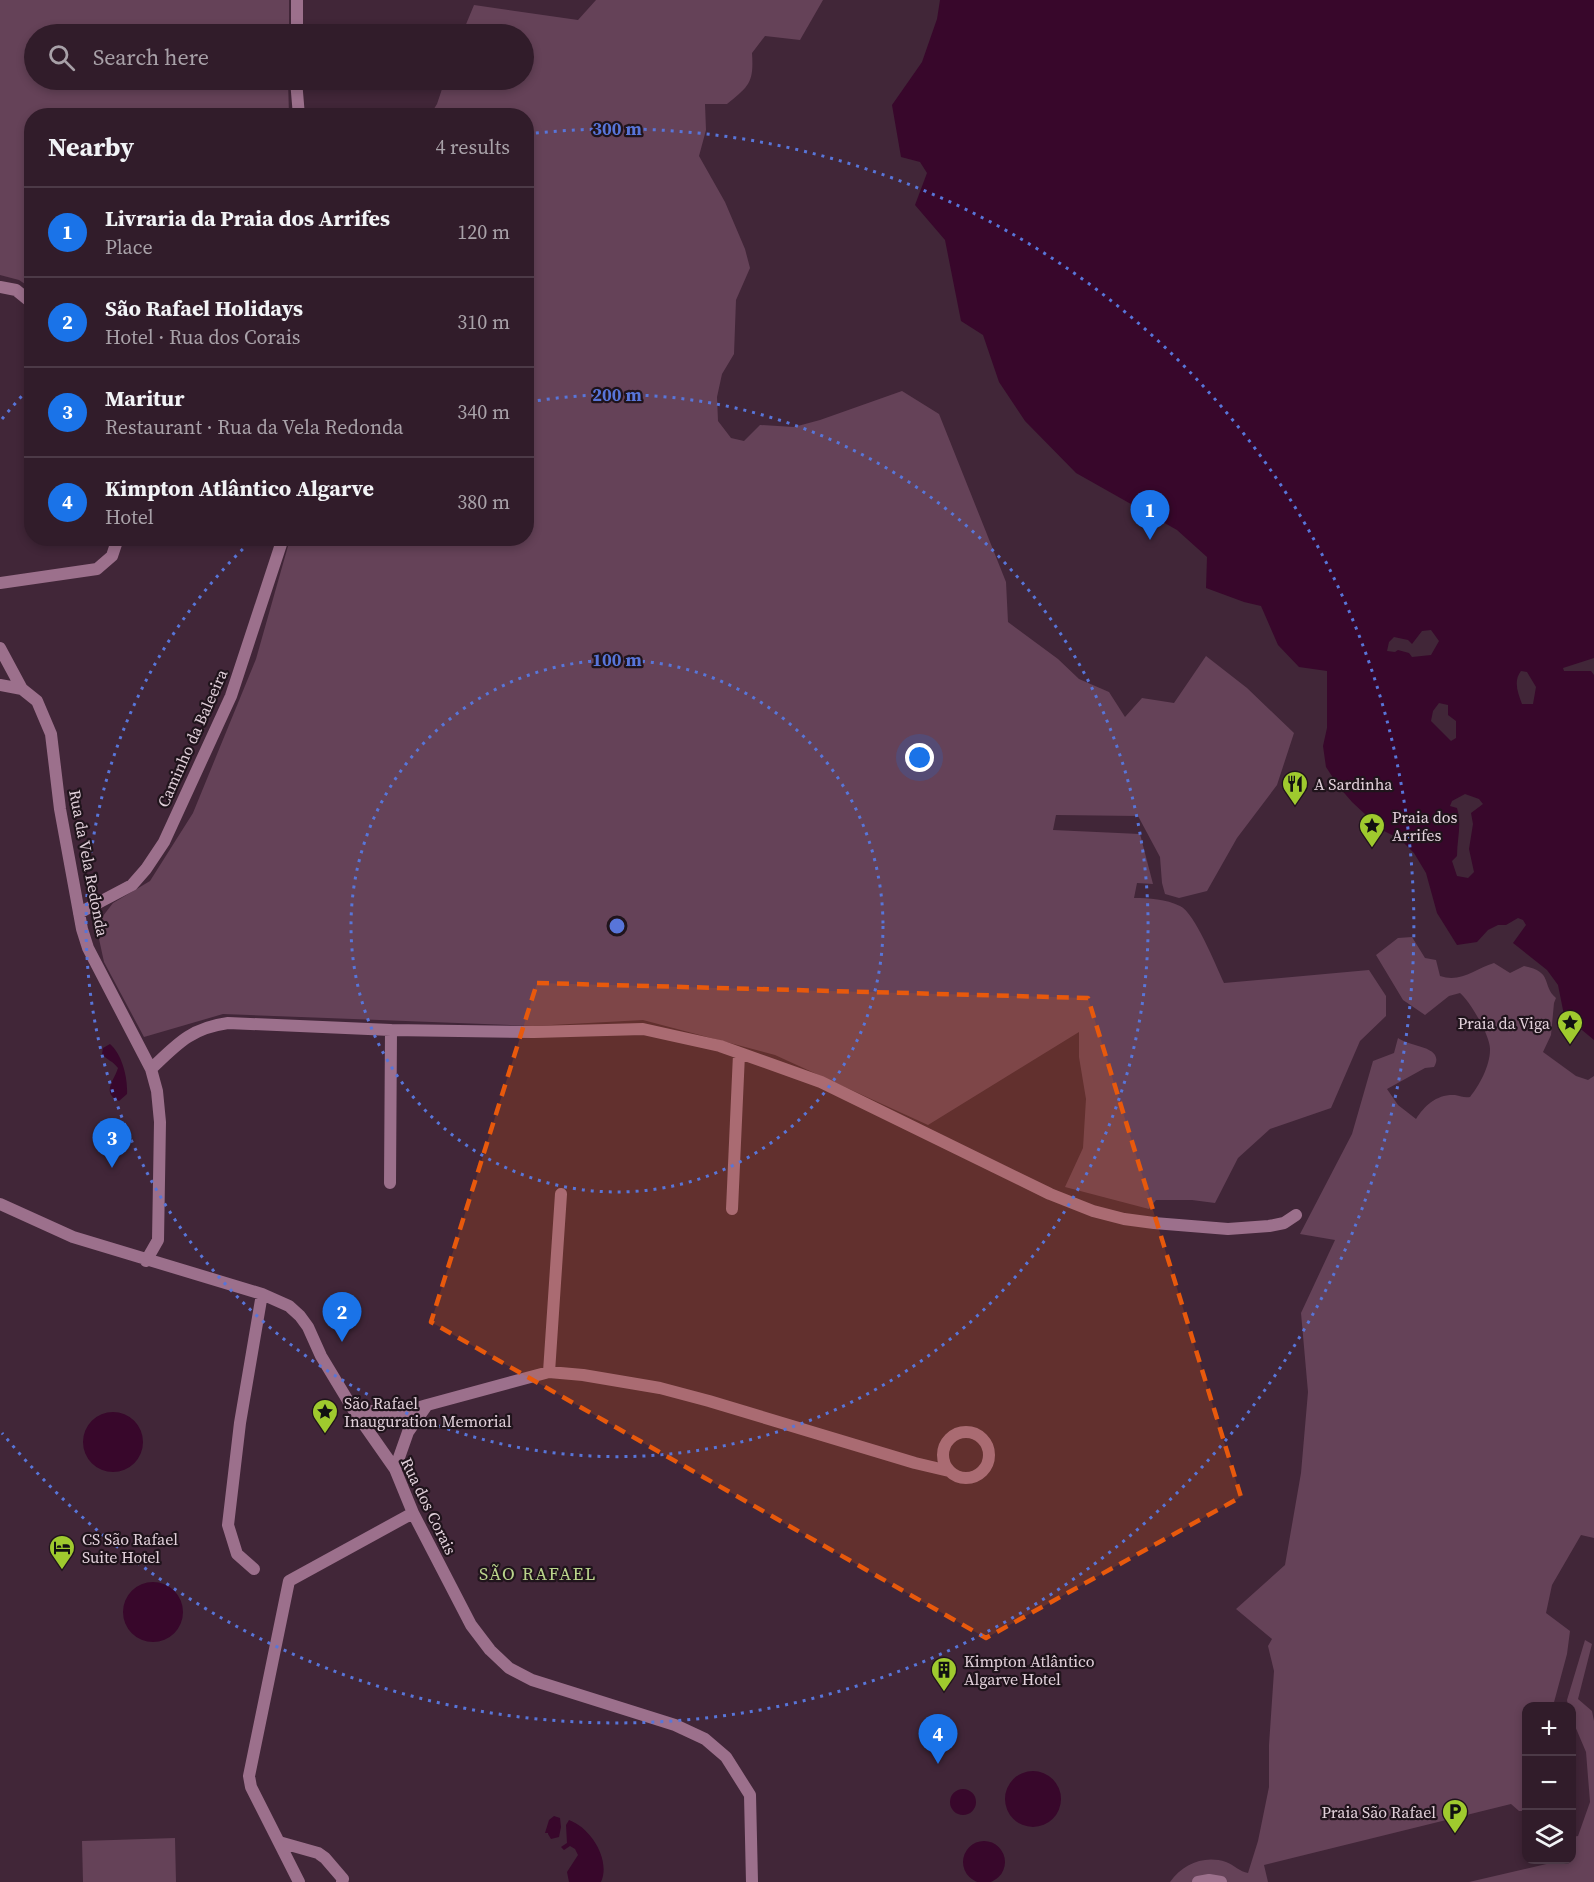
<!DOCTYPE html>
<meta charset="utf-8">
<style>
body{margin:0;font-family:"Source Serif 4",serif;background:#392532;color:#f1f3f6}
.controls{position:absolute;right:18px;bottom:18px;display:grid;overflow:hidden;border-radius:12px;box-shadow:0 3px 9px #0003}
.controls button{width:54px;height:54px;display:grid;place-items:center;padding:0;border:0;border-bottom:2px solid #4c3a47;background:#311c2a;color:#f1f3f6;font:30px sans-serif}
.you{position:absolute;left:920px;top:758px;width:21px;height:21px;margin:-15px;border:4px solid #fff;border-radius:50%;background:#1a73e8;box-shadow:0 0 0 9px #1a73e833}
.badge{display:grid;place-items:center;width:39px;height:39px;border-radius:50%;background:#1a73e8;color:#fff;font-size:20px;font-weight:700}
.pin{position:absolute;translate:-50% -50px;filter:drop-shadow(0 2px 3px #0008)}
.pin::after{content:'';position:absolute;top:32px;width:21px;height:18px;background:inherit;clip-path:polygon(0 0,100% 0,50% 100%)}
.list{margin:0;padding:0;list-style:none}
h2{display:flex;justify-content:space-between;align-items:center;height:78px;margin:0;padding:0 24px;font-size:26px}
h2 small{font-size:20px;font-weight:400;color:#a8a1a8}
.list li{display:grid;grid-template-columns:39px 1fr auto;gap:18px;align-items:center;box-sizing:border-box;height:90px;padding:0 24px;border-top:2px solid #4c3a47}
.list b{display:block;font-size:22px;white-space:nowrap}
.list p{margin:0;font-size:20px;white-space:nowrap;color:#a8a1a8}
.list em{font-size:20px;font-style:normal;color:#a8a1a8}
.icon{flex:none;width:33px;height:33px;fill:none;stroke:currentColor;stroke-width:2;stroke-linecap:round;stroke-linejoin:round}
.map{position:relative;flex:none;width:1594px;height:1882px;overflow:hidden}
.search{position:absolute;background:#311c2a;box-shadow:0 3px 9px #0003;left:24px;top:24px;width:510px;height:66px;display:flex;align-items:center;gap:15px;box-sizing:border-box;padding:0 21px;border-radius:33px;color:#a8a1a8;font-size:22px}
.panel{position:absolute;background:#311c2a;box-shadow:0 3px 9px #0003;left:24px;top:108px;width:510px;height:438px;border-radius:24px}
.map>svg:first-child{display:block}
</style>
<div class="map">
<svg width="1594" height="1882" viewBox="0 0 1594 1882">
<rect width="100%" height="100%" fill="#412638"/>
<path fill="#654258" d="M0 0H289V34H34V80H288L289 115 32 116 31 288 19 280 0 275Z
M596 0H823L800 40 765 36 752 53C754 83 749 86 727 104H705L706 130 699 156 725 202 745 249 750 268 736 300 734 354 722 374 717 397 718 421 731 438 744 441 760 425 794 427 820 420 902 391 939 414 1006 582 1008 622 1058 659 1079 679 1109 692 1125 717 1142 698 1174 703 1206 656 1247 688 1294 733 1277 785 1237 838 1207 891 1179 898 1165 894 1162 883 1160 857 1138 816 1056 815 1053 830 1140 834 1153 884 1137 883 1134 898C1149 898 1166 899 1180 906 1195 913 1216 966 1224 983L1369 970 1386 996V1016L1360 1041 1331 1108 1270 1129 1238 1158 1215 1203 1192 1200H1156L1149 1209 1065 1187 1083 1148 1086 1099 1079 1057V1032L928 1125 775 1055 643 1020 533 1026 223 1014 144 1037 104 962 96 925 113 903 150 881 193 813 256 659 290 539 526 538V116L430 115 437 104 445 80H524V34H462L474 5 578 20Z
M1412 937 1425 958 1436 960 1440 976C1461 983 1475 969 1494 963L1510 973 1524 966C1554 972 1541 985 1556 998L1554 1003 1551 1035 1543 1052 1576 1076 1588 1080 1594 1076V1538L1581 1535 1552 1585 1546 1613 1570 1631 1567 1654 1553 1706H1526V1811H1519L1511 1804 1264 1865 1268 1882H1170C1183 1864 1204 1855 1226 1862 1234 1865 1240 1872 1248 1873L1258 1841 1269 1787V1745L1274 1671 1268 1646 1272 1639 1236 1609 1285 1565 1301 1473 1308 1392 1301 1313 1335 1240 1300 1234 1352 1134 1373 1061 1394 1053 1398 1038C1409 1047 1446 1046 1434 1067L1425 1068 1387 1089 1398 1105 1416 1119C1425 1105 1437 1094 1455 1095 1461 1096 1464 1098 1470 1097 1479 1086 1490 1066 1490 1050 1491 1037 1470 1001 1460 993L1449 996 1425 1015 1403 1000 1376 955 1398 938Z
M1585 1640 1592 1644 1578 1699 1592 1711 1594 1721V1882H1469L1555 1862V1860H1572V1837L1578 1836 1590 1802 1586 1752 1572 1719V1706H1568L1567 1700Z
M175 1838 176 1882H83L82 1841Z"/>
<path fill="#38072b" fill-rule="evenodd" d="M940 0H1594V658L1563 668 1564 671H1591L1594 675V1040L1564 1015 1558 985 1547 970 1513 943 1526 925 1523 920 1518 918 1506 925H1498L1488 930 1477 942 1457 945 1437 913 1426 873 1414 853 1400 839 1382 830 1352 802 1339 787 1326 767 1323 746 1327 728V671L1299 667 1278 645 1261 606 1244 602 1206 588 1207 557 1177 530 1076 473 1025 421 999 382 983 335 961 321 945 240 915 205 927 173 920 162 901 157 892 105 922 62 937 19ZM1431 630 1439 641 1431 655 1412 657 1409 653 1398 650 1395 652 1387 651 1389 642 1394 637 1408 640 1412 644 1422 631ZM1521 671 1527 672 1536 687 1533 704H1522C1518 693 1513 681 1521 671ZM1439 703 1448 705V715L1456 721V738L1451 741 1431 721 1433 711ZM1465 794 1479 799 1483 804 1471 813 1473 824 1469 849 1474 872 1468 878 1457 876 1452 861 1457 856C1457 839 1462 825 1457 808L1450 806 1452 801Z
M110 1044C122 1054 128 1078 127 1094L119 1101C101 1093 114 1081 118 1068 113 1061 107 1060 102 1054L103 1048Z
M83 1442a30 30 0 1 1 60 0a30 30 0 1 1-60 0Z
M123 1612a30 30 0 1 1 60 0a30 30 0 1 1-60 0Z
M1005 1799a28 28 0 1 1 56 0a28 28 0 1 1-56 0Z
M950 1802a13 13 0 1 1 26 0a13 13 0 1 1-26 0Z
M554 1816 560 1818 561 1827 559 1837 551 1839 548 1834V1831V1833H545L549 1820Z
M569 1820C591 1828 611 1860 601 1882H569L567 1872 578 1855 575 1849 570 1846 564 1850 561 1847 567 1843 566 1825Z
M963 1862a21 21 0 1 1 42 0a21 21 0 1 1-42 0Z"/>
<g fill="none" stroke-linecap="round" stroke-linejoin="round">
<path stroke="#9c708c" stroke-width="12" d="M297 34V0
M296 80 299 116
M0 287 16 290 32 303
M0 583 97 569 112 556 118 538
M0 648 22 689 37 701 51 734 60 809 82 929 88 948 151 1069 157 1091 160 1122 158 1240 146 1261
M0 685 22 689
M79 913 132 885 146 869 164 842 231 696 283 538
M391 1030 534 1032 643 1029 670 1035 720 1046 821 1082 1050 1194 1093 1211 1124 1219 1154 1223 1228 1229 1269 1226 1284 1223 1296 1215
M151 1069C177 1044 191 1028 228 1023L391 1030 390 1183
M0 1204 73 1237 262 1294 289 1306 300 1316 308 1327 321 1356 353 1409 395 1469 413 1513 471 1625 490 1650 509 1668 532 1680 675 1725 705 1739 726 1757 750 1795 752 1882
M732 1209 739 1054
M549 1372 561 1194
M353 1409 397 1414 427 1405
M943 1455a23 23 0 1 1 46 0a23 23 0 1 1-46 0Z
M395 1469 408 1432 427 1405 549 1372 583 1375 660 1388 709 1401 915 1463 949 1471
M254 1569 237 1554 228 1525 240 1423 262 1294
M279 1842 318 1853 325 1858 343 1879 342 1882
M299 1882 251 1787 249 1776 289 1581 413 1513
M1198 1882 1209 1880 1221 1882"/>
</g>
<path fill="#e8590c" fill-opacity="0.2" stroke="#e8590c" stroke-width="4.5" stroke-dasharray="12 8" stroke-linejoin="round" d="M537 983 1088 998 1241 1497 986 1638 431 1322Z"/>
<g fill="none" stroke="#5875d9" stroke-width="3" stroke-dasharray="3 6">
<circle cx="617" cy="926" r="266"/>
<path d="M529 402A531 531 0 1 1 251 541"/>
<path d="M2 419A797 797 0 0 1 29 388M527 134A797 797 0 1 1 2 1433"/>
</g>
<defs>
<symbol id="restaurant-pin" viewBox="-11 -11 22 30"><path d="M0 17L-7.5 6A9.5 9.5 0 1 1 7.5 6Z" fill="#9fca2e" stroke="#20141c"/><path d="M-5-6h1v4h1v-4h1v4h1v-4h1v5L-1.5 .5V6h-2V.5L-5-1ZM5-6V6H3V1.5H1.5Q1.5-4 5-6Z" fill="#111"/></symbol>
<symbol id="sight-pin" viewBox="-11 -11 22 30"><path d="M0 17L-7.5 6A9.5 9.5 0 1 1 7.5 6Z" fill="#9fca2e" stroke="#20141c"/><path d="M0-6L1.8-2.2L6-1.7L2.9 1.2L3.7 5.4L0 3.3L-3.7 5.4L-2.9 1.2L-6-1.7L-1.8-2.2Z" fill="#111"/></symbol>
<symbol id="hotel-pin" viewBox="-11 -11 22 30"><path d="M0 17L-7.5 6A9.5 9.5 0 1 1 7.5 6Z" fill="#9fca2e" stroke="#20141c"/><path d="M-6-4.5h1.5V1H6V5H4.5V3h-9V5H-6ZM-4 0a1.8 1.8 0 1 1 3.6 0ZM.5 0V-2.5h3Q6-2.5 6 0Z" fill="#111"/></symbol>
<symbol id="building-pin" viewBox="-11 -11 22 30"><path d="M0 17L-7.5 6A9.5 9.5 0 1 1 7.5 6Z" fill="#9fca2e" stroke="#20141c"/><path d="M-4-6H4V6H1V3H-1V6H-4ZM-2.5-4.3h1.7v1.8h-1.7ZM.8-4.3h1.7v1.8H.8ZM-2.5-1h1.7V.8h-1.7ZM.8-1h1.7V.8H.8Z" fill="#111"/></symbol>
<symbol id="parking-pin" viewBox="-11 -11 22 30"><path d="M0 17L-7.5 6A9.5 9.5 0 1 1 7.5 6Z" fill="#9fca2e" stroke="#20141c"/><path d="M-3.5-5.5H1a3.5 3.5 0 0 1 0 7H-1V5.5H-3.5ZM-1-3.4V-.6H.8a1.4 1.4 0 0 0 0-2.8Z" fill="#111"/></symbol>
</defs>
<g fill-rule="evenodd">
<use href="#restaurant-pin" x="1280" y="769" width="30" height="40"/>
<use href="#sight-pin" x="1357" y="811" width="30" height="40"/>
<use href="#sight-pin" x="1555" y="1008" width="30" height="40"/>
<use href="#sight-pin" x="310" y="1397" width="30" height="40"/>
<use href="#hotel-pin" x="47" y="1533" width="30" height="40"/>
<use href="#building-pin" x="929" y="1655" width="30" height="40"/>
<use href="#parking-pin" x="1440" y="1797" width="30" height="40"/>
</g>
<g text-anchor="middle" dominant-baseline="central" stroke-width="4.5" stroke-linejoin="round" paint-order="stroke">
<g font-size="16" fill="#e2d1db" stroke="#20141c">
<text transform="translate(192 738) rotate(-66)">Caminho da Baleeira</text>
<text transform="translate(89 863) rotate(79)">Rua da Vela Redonda</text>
<text transform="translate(429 1506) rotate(64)">Rua dos Corais</text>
</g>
<g font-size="16" fill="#e2d1db" stroke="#20141c" text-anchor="start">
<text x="1314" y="784">A Sardinha</text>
<text x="1392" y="817">Praia dos<tspan x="1392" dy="18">Arrifes</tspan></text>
<text x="1550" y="1023" text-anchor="end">Praia da Viga</text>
<text x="344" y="1403">São Rafael<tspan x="344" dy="18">Inauguration Memorial</tspan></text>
<text x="82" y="1539">CS São Rafael<tspan x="82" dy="18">Suite Hotel</tspan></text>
<text x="964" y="1661">Kimpton Atlântico<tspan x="964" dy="18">Algarve Hotel</tspan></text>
<text x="1436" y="1812" text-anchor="end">Praia São Rafael</text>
</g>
<g font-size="18" letter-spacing="1.5" fill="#bad48b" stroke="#20141c">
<text x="538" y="1573">SÃO RAFAEL</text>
</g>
</g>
<circle cx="617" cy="926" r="9" fill="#5875d9" stroke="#20141c" stroke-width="3"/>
<g font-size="18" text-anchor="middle" font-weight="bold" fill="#5875d9" stroke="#20141c" stroke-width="4.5" stroke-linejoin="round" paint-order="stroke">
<text x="617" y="135">300 m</text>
<text x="617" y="401">200 m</text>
<text x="617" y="666">100 m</text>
</g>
</svg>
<div class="controls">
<button>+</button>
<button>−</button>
<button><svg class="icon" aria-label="layers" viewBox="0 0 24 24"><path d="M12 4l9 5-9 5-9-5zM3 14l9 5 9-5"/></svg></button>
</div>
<div class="you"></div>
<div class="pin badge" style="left:1150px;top:540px">1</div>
<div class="pin badge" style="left:342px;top:1342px">2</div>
<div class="pin badge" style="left:112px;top:1168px">3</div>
<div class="pin badge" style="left:938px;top:1764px">4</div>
<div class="search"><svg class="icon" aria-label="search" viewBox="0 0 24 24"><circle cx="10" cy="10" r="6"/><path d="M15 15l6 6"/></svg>Search here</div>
<section class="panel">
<h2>Nearby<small>4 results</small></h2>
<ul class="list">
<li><span class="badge">1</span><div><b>Livraria da Praia dos Arrifes</b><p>Place</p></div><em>120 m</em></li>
<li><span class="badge">2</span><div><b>São Rafael Holidays</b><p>Hotel · Rua dos Corais</p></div><em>310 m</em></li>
<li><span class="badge">3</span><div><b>Maritur</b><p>Restaurant · Rua da Vela Redonda</p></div><em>340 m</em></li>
<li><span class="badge">4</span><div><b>Kimpton Atlântico Algarve</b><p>Hotel</p></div><em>380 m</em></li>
</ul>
</section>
</div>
